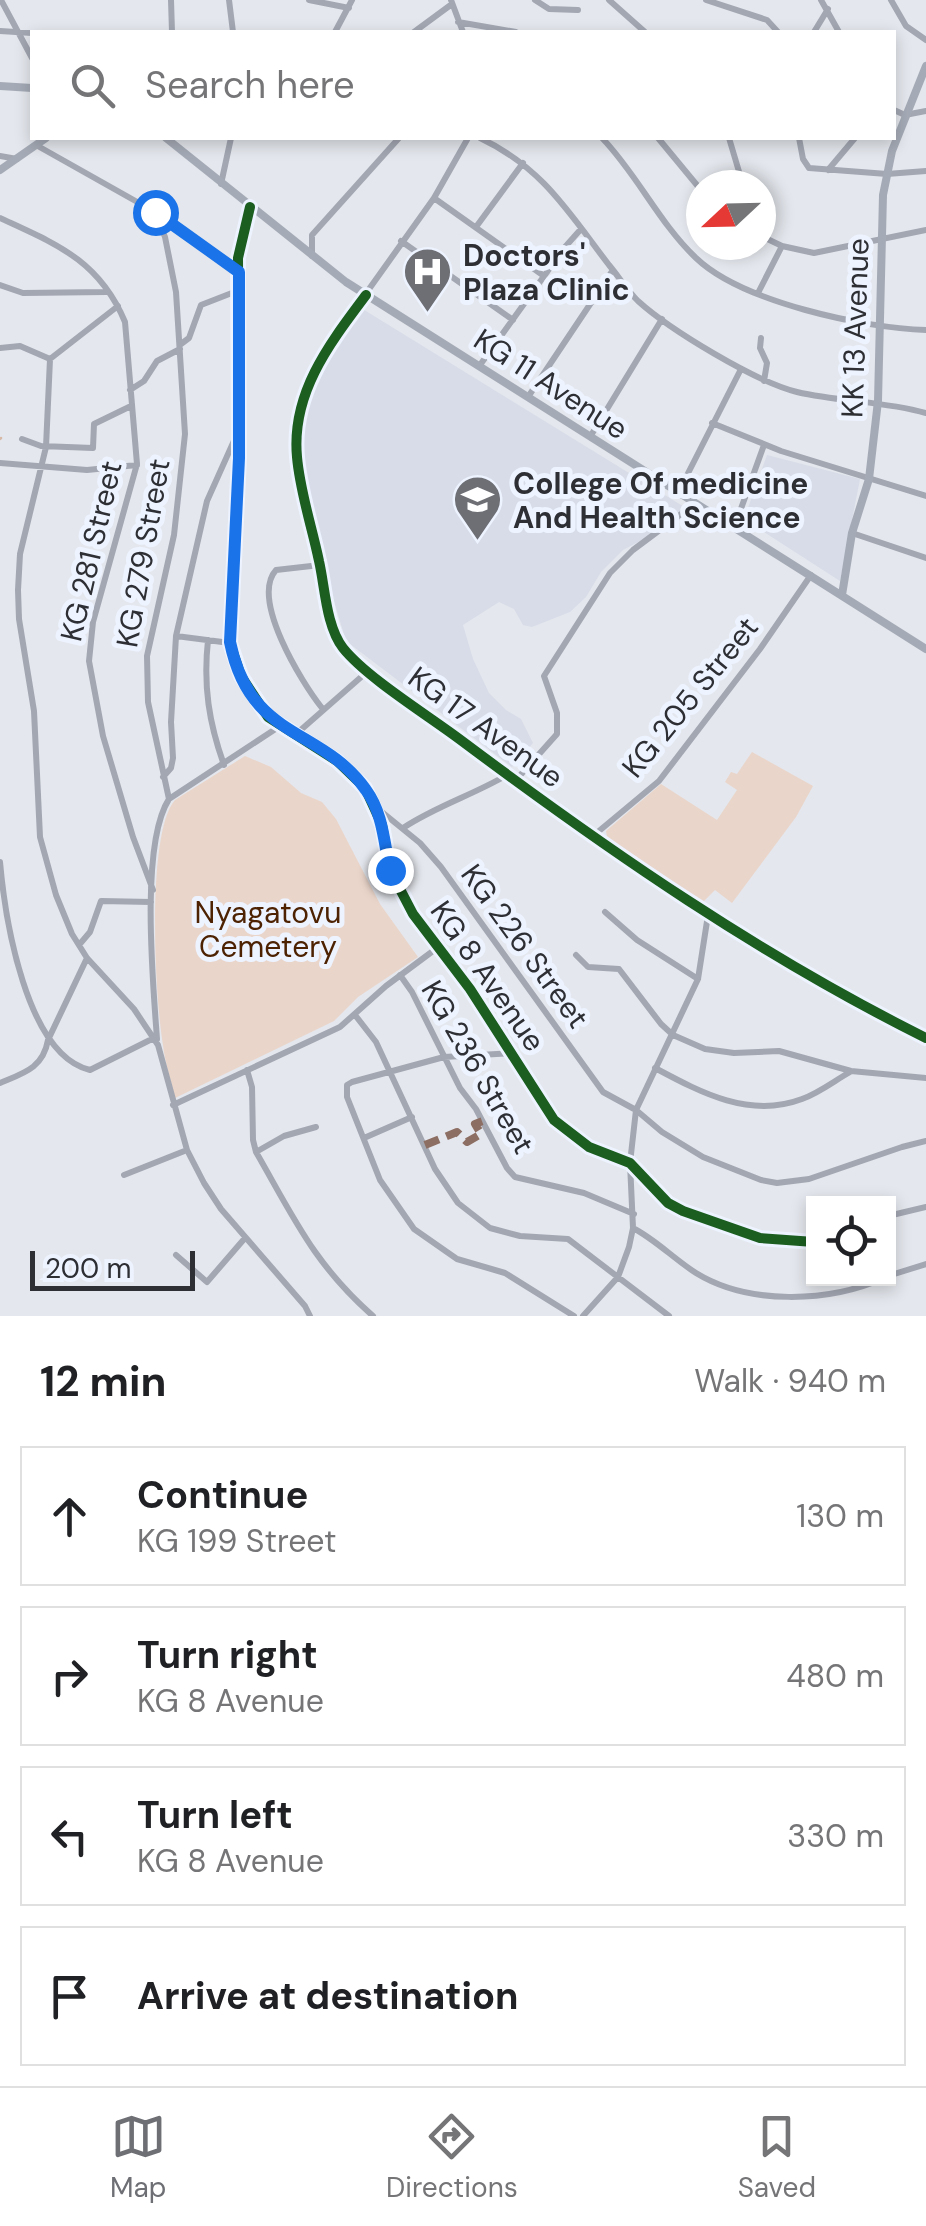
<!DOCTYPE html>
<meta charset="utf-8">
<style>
body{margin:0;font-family:"DM Sans",sans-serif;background:#f6f6f6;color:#202124}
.controls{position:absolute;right:30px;bottom:30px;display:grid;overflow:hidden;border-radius:0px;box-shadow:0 5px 15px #0003}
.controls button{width:90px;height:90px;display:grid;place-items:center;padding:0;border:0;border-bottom:2px solid #e0e0e0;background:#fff;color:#202124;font:50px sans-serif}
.compass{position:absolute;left:686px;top:170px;width:90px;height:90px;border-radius:50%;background:#fff;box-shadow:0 5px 15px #0003;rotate:248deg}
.scale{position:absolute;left:30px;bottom:25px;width:165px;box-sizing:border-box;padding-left:10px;border:5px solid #2d2f34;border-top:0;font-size:28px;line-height:35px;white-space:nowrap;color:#2d2f34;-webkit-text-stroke:8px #edf3ff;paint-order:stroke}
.stop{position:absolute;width:30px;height:30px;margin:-22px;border:8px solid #1a73e8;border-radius:50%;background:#fff}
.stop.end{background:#1a73e8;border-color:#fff;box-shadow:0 2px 10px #0008}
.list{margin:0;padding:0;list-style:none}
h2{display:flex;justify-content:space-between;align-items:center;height:130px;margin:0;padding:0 40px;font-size:42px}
h2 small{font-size:32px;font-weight:400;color:#757577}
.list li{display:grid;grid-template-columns:65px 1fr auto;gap:30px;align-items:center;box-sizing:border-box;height:140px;margin:0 20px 20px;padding:0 20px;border:2px solid #e0e0e0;border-radius:0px}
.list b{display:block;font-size:38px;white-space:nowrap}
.list p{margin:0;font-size:32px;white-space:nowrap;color:#757577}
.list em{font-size:32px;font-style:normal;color:#757577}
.icon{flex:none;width:55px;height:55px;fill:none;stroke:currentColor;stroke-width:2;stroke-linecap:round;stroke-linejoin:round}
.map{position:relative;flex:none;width:926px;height:1316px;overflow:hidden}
.search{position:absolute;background:#fff;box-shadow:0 5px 15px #0003;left:30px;right:30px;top:30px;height:110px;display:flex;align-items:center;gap:25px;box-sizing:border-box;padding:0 35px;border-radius:0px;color:#757577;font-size:38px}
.sheet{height:770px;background:#fff}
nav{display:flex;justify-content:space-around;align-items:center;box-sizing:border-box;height:140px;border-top:2px solid #e0e0e0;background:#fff;font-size:28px;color:#757577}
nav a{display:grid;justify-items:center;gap:5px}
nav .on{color:#6d6f75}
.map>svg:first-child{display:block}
</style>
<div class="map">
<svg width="926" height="1316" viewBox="0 0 926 1316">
<rect width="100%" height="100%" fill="#e4e7ed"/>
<path fill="#d7dce8" d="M361 308 694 513 623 550 601 572 586 597 570 612 532 627 523 625 514 609 499 602 463 625 473 659 489 693 506 710 521 719 533 743 512 767 346 641 329 585 304 471 303 421 315 377Z
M767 455 860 479 840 581 744 519Z"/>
<path fill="#ead5ca" d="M752 752 813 786 796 817 732 903 715 890 703 902 607 837 606 831 661 784 717 820 737 790 725 782 731 772 737 774Z
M245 756 271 767 301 793 322 802 336 819 380 904 418 957 358 997 334 1021 175 1098C171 1080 165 1063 163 1045 155 998 146 833 175 800Z"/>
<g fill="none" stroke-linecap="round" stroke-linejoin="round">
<path stroke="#d8baa9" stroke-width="2.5" d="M0 439 1 438"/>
<path stroke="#a3a7b2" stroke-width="6" d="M1 0 32 58
M171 0 172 32
M229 0 233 32
M309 0 349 8
M451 0 463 32
M535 0 549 9 578 10
M609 0 645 32
M706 0 767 20 778 32
M821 0 839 32
M891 0 906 26 926 40
M458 22 516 32
M0 31 32 33
M335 32 352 0
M414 32 452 4
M814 32 828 9
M894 110 905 115 926 111
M468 138 434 198 337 334 306 389 297 427V458L331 621 341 646 368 671 593 836 719 922 926 1038
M480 138C542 167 569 213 609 265 619 277 627 290 638 301 670 330 756 382 797 392 840 402 883 401 926 413
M602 138C637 174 659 223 696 258 742 302 863 328 926 330
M658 138 701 190
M729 138 743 185
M799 138 803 159 809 168 887 174 926 171
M36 145 155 212 165 237 176 292 185 434 174 535 147 656 148 702 169 799
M0 156 17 159
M828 170 855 138
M221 184 231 138
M434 198 544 276
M250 207 238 258 239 458 230 643 241 676 268 717 337 761 365 788 382 825 390 870 413 914 470 989 554 1120 589 1147 630 1163 668 1203 683 1211 760 1238 814 1242
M155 212 238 271
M0 218C56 244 99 260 125 322L137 464 93 622 89 661 103 736 133 837 153 890
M476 227 523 163
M761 236 782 246 814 253 926 230
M401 241 513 320
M312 256V235L399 138
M0 285 23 293 106 292
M758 293 782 246
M761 338 760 348 767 363 764 381
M181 344 189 338 201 305 237 291
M0 348 20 346 50 359 118 306
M50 359 46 447 20 554 18 590 19 619 34 711 40 837 56 895 72 934 87 958 134 1009 158 1045 187 1150 204 1183 221 1209 305 1306 310 1316
M480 365 565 247 581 229
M130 390 144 381 157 361 180 349
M528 397 613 270
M712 423 781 451 926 496
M590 437 662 319
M22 439 41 446 93 448 94 424 131 406
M0 463 87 470 137 465
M679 491 741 369
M734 528 764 445
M852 533 926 558
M320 565 276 570C250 599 302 683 322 708
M176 636 230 643
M208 640C203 686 209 723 224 765
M295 735 368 671
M163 777 171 768 173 758 171 722 176 636 207 501 237 434
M516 780 557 734V713L544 676 610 573 633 550 696 503
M377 808 420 843 441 867 603 1092 636 1110 662 1132 703 1157 761 1180 777 1183 809 1179 902 1147 926 1141
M403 828C436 806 473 795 507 775
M593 836 659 781 760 649 811 575
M0 862C5 918 26 1055 90 1070L154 1038
M605 912 637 940 698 979
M79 945 90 932 101 901 151 902
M576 955 588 967 619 969 661 1024 673 1035 705 1049 734 1053 779 1051 851 1071 926 1078
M400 975 412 992 460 1088 476 1109 507 1168 515 1177 584 1193 634 1214
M355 1015 376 1042 435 1169 458 1203 490 1228 520 1236 568 1239 669 1316
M157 1039C153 983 140 844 169 799L280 726
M513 1053 444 1057 352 1082 347 1085V1097L380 1180 414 1229 457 1259 505 1273 574 1316
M655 1068C700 1092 749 1119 802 1099 819 1093 834 1081 850 1072
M247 1070 252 1087 253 1140 256 1152C294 1218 314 1264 373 1316
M0 1083C24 1073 43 1068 48 1040L87 958
M173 1105 340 1027 386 986 437 948
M364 1138 412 1117
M256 1152 284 1136 316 1127
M124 1175 187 1150
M888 1216 926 1207
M633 1228C656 1240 674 1259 696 1273 748 1305 828 1303 884 1278
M176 1255 207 1282 245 1238
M888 1276 926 1264
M583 1316 618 1277 629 1247 633 1228 630 1163 636 1110 698 979 708 915"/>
<path stroke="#a5abb6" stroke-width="8" d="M0 86 32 88
M166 138 346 282 926 649
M0 170 46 138
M842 595 852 533 869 479 878 401 883 195 892 151 926 66"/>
<path stroke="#8d6e63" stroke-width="8" stroke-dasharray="15 8" stroke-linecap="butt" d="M425 1145 457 1132 467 1142 481 1134 475 1124 483 1121"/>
<defs>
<path id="cycleway" d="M250 207 238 258 239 458 230 643 241 676 268 717 337 761 365 788 382 825 390 870 413 914 470 989 554 1120 589 1147 630 1163 668 1203 683 1211 760 1238 814 1242
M366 295C330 343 291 393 297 457 300 492 312 527 319 561 325 587 326 626 343 648 367 678 429 716 462 741 609 851 761 956 926 1038"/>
</defs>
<use href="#cycleway" stroke="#edf3ff" stroke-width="16"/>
<use href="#cycleway" stroke="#1b5e20" stroke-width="10"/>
</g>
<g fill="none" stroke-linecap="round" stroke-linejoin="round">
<path stroke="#1a73e8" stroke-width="12" d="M155 212 239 272V458L230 642C250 741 321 726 366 790 383 813 384 843 390 870"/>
</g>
<defs>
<symbol id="hospital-pin" viewBox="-11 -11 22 30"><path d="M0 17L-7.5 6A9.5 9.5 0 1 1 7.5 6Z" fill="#6d6f75" stroke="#edf3ff"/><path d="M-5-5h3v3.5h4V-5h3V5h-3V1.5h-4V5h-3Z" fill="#fff"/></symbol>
<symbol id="university-pin" viewBox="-11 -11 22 30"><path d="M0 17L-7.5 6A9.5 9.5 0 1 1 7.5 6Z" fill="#6d6f75" stroke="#edf3ff"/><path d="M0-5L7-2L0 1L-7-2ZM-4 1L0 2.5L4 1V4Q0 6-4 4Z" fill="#fff"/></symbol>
</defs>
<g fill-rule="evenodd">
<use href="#hospital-pin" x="400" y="244" width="55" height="75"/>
<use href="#university-pin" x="450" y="472" width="55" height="75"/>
</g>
<g text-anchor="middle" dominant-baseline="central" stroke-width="10" stroke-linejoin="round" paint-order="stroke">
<g font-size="30" font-weight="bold" fill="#2d2f34" stroke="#edf3ff" text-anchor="start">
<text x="463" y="255">Doctors'<tspan x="463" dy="34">Plaza Clinic</tspan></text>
<text x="513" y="483">College Of medicine<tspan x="513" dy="34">And Health Science</tspan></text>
</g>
<g font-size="30" fill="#2d2f34" stroke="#edf3ff">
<text transform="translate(855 328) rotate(-88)">KK 13 Avenue</text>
<text transform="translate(551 384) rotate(33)">KG 11 Avenue</text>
<text transform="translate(91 551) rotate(-77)">KG 281 Street</text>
<text transform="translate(143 553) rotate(-80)">KG 279 Street</text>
<text transform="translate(690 697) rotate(-51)">KG 205 Street</text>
<text transform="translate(486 727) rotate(36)">KG 17 Avenue</text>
<text transform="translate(525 946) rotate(54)">KG 226 Street</text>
<text transform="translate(488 976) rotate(55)">KG 8 Avenue</text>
<text transform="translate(478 1067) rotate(60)">KG 236 Street</text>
</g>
<g font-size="30" fill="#4c2203" stroke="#edf3ff">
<text x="268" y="912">Nyagatovu<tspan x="268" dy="34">Cemetery</tspan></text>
</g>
</g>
</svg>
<div class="controls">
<button><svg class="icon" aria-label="locate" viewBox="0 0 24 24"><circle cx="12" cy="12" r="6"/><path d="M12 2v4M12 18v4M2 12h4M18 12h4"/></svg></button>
</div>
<svg class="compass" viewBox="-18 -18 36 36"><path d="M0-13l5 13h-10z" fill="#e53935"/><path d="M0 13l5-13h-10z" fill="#757577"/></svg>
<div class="scale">200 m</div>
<div class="stop" style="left:155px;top:212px"></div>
<div class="stop end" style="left:390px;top:870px"></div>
<div class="search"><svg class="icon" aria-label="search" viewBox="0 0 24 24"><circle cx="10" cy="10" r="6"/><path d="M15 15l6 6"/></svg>Search here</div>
</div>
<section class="sheet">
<h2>12 min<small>Walk · 940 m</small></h2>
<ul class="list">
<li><svg class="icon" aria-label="ahead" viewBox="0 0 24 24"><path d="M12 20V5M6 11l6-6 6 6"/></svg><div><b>Continue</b><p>KG 199 Street</p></div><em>130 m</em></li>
<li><svg class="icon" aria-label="right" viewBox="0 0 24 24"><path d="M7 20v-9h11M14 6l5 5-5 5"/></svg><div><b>Turn right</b><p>KG 8 Avenue</p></div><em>480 m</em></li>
<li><svg class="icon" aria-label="left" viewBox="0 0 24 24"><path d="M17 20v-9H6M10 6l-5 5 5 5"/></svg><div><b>Turn left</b><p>KG 8 Avenue</p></div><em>330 m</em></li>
<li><svg class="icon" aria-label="arrive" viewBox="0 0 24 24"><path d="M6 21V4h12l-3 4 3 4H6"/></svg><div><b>Arrive at destination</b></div></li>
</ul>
</section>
<nav>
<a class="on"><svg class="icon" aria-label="map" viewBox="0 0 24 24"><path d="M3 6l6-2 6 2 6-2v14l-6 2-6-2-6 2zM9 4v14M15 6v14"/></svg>Map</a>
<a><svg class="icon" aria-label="directions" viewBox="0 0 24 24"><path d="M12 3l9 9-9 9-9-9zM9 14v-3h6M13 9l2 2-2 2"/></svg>Directions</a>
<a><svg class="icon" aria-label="saved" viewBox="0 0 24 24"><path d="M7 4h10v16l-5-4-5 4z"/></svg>Saved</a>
</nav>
